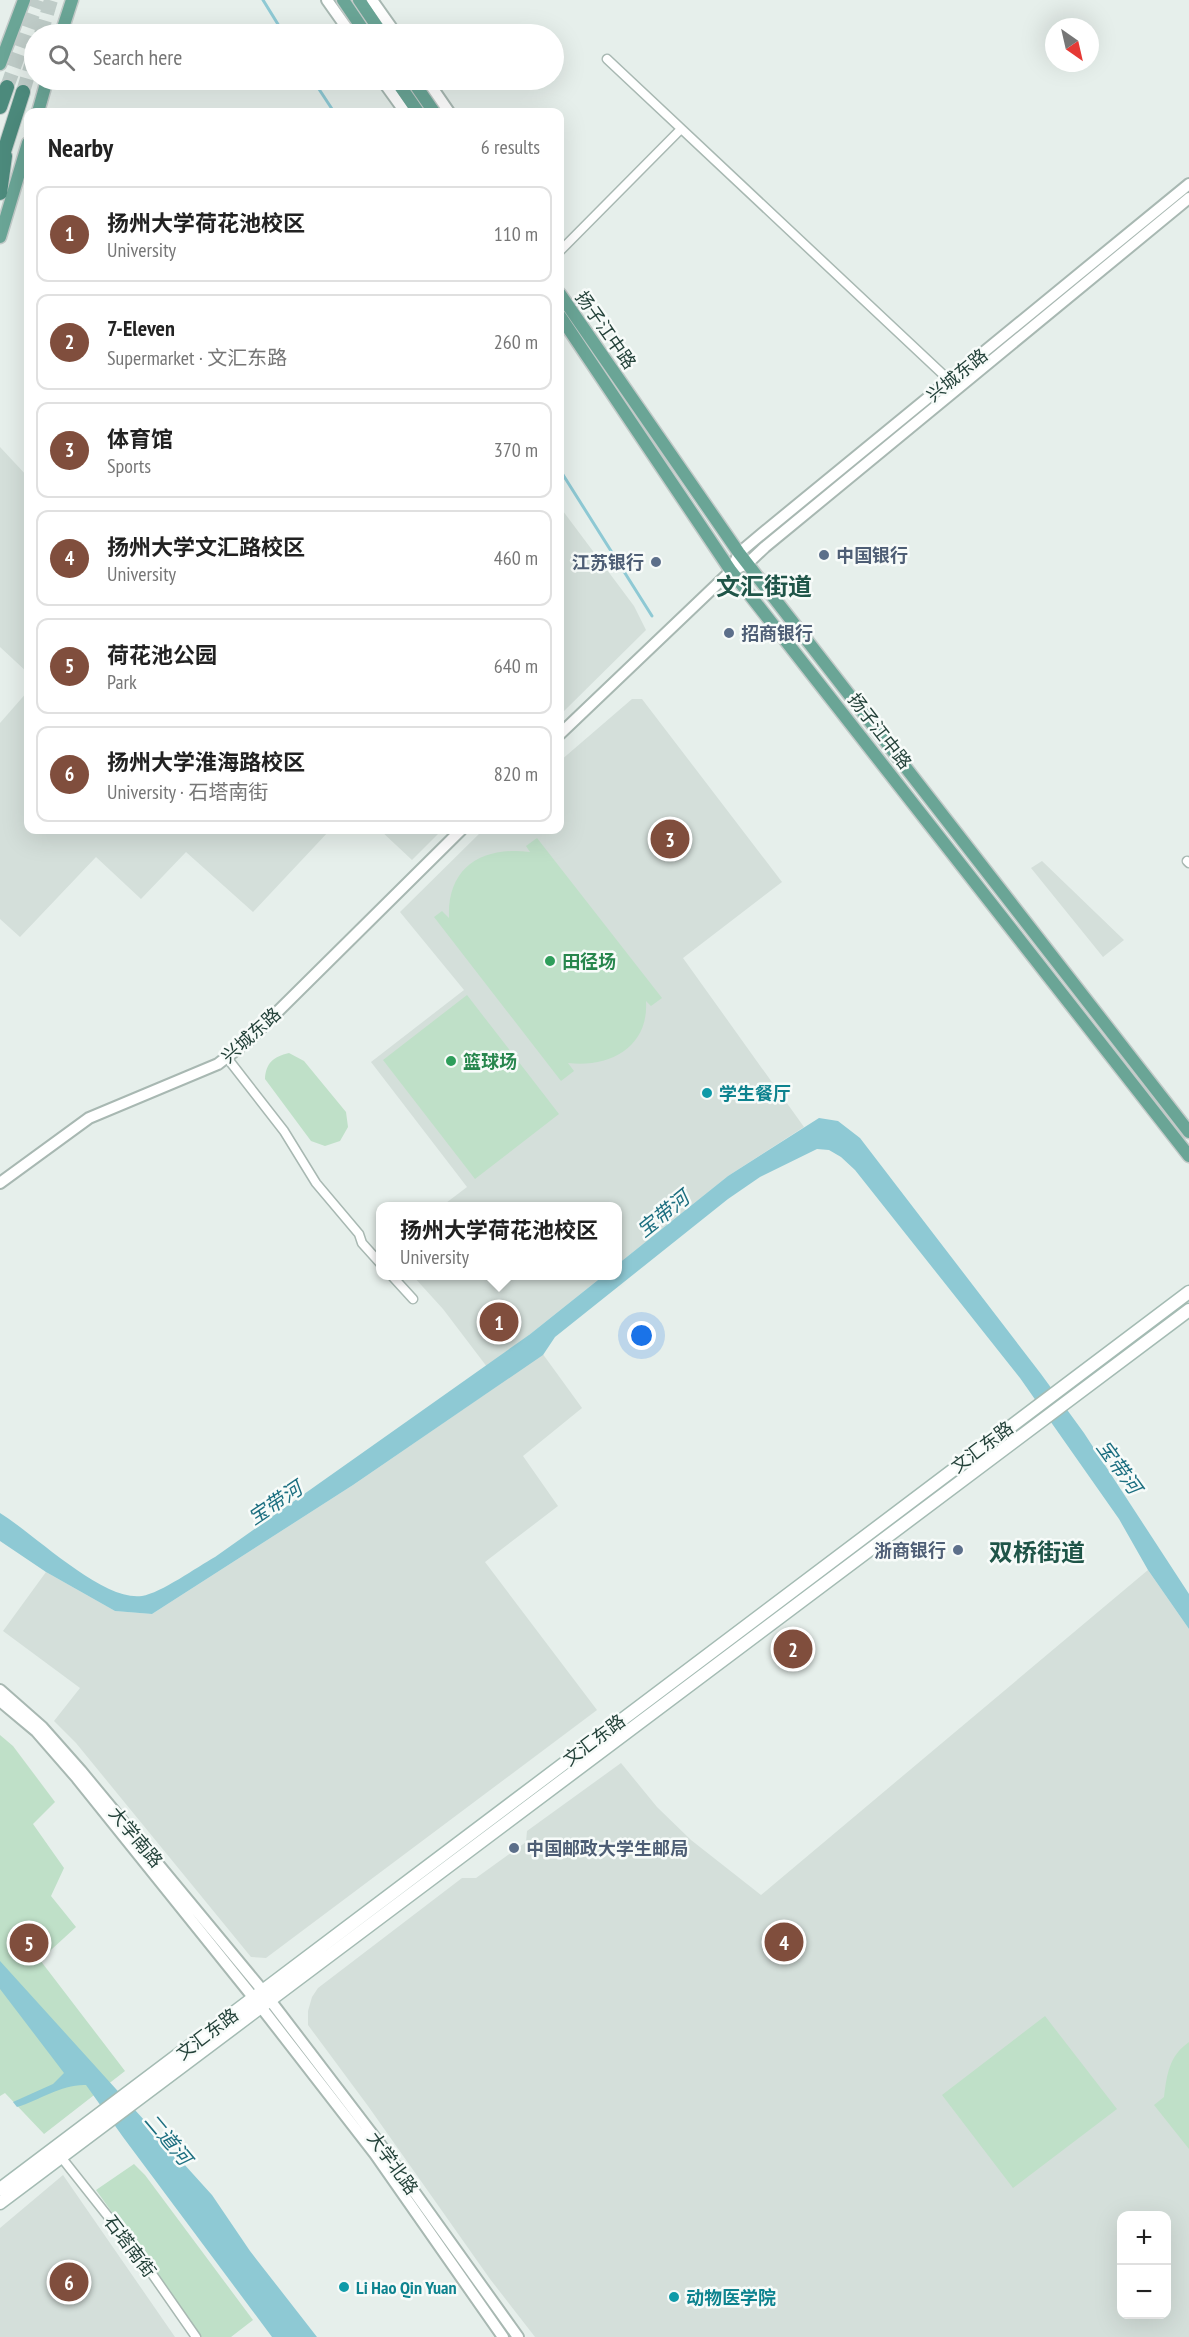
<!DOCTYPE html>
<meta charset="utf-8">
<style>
body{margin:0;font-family:"PT Sans Narrow","Noto Sans SC",sans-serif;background:#f6f6f6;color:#222}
.controls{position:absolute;right:18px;bottom:18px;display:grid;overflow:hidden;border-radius:12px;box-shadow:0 6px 24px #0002}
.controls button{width:54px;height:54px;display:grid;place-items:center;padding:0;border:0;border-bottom:2px solid #e0e0e0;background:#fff;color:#222;font:30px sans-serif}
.compass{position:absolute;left:1045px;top:18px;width:54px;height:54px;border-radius:50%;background:#fff;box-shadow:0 6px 24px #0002;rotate:146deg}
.you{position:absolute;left:642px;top:1336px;width:21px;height:21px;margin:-15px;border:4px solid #fff;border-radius:50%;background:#1a73e8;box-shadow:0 0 0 9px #1a73e833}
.badge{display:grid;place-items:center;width:39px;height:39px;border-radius:50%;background:#804e3d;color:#fff;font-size:20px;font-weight:700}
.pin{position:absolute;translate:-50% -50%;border:3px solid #fff;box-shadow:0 2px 6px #0006}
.popup{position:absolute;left:376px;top:1202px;width:246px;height:78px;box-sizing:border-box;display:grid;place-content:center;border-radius:12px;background:#fff;filter:drop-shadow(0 2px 4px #0005);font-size:20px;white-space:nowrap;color:#767676}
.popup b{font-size:22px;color:#222}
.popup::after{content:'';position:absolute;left:50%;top:100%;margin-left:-12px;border:12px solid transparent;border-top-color:#fff}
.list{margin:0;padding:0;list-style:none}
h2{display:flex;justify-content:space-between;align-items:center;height:78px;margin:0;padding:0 24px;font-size:26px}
h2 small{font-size:20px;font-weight:400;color:#767676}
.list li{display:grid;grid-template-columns:39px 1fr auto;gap:18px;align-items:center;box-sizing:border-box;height:96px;margin:0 12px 12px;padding:0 12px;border:2px solid #e0e0e0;border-radius:12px}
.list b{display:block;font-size:22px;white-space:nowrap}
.list p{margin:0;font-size:20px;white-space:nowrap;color:#767676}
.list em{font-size:20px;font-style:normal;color:#767676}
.icon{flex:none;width:33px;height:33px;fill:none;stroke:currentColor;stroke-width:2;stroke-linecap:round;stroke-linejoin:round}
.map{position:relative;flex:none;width:1189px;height:2337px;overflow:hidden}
.search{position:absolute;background:#fff;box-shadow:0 6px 24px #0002;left:24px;top:24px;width:540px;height:66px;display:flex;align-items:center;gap:15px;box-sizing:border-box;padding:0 21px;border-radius:33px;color:#767676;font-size:22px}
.panel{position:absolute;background:#fff;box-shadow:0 6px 24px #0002;left:24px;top:108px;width:540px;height:726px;border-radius:12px}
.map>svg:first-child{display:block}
</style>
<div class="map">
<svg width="1189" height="2337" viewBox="0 0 1189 2337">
<rect width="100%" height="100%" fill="#e6efeb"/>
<path fill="#d4dfda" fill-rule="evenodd" d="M0 447 28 477V673L0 647Z
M560 507 634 606 646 630 560 715Z
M28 691V830H330L253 912 186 852 141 899 96 857 20 937 0 919V723Z
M632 699H642L782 882 683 958 804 1127 728 1176 618 1264V1206H442L467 1187 371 1062 464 990 400 912 483 830H560V761Z
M380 830H442L412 860Z
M1042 861 1124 940 1103 957 1031 868Z
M413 1276H603L529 1335 582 1408 523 1456 558 1506 485 1562 597 1710 266 1958 251 1957 76 1743 54 1721 80 1688 3 1631 46 1572 115 1611 152 1614 353 1485 500 1384 443 1309Z
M1148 1570 1189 1629V2337H535L490 2279 368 2106 308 2025V2011L312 1997 318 1988 462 1878H476L526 1842 527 1831 621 1763 657 1807 691 1840 761 1895ZM1122 2216H1166V2314H1122Z
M63 2175 175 2337H0V2228Z"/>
<path fill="#bfe0c8" d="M537 838 662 998 651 1006 646 1001C649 1047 610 1068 568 1063L574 1071 561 1081 434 917 442 911 449 918C447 867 482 846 530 852L526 846Z
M467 995 559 1114 475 1179 383 1060Z
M289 1053 304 1061 346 1112 348 1127 340 1141 325 1146 311 1141 265 1079C266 1063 273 1057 289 1053Z
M0 1735 13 1746 55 1802 33 1824 64 1868 51 1896 76 1927 40 1960 125 2071 44 2134 5 2093 0 2096Z
M1045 2016 1117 2109 1013 2188 942 2095Z
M1189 2042V2149L1154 2105 1164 2097C1167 2074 1169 2056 1189 2042Z
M134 2164 145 2175 253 2320 231 2337H201L96 2190Z"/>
<path fill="#8ec9d4" d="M819 1118 838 1121 860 1138 1041 1374 1084 1433 1189 1594V1629L1148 1570 1119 1519 1020 1378 855 1170 841 1157 829 1150 817 1149 760 1177 728 1199 555 1337 543 1355 353 1485 152 1614 115 1611 46 1572 0 1541V1513C33 1533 103 1602 142 1596 161 1593 197 1567 215 1557L529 1335 603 1276H618V1264L728 1176Z
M0 1961 212 2195 250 2251 317 2337H272L123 2137 86 2085C62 2084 40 2100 17 2107L13 2102 53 2084 64 2073 0 1989Z"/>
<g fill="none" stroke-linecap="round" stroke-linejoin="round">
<path stroke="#8ec9d4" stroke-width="3" d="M263 0 284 34
M313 80 334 112
M560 470 652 616"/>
<path stroke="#bfccc8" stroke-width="14" stroke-dasharray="14 7" stroke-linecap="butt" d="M41 34 51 0
M7 87 38 0
M23 92 34 55"/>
<defs>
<path id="minor" d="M607 59 950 381
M560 251 681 129
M1187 861 1189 863
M228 1059 284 1131 316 1183 359 1234 362 1243 380 1263
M392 1276 413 1299
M61 2157 141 2258 196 2337"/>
<path id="tertiary" d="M327 0 351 34
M372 0 396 34
M382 80 405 112
M427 80 449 112
M731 571 739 553 758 537 1189 184
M560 734 731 571 747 564 765 547 1189 198
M0 1183 89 1118 218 1064 250 1039 461 830
M0 1690 42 1727 81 1771 263 1991 385 2151 518 2337
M0 1701 36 1731 77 1778 261 2007 375 2154 503 2337"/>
<path id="secondary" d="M0 2189 1189 1292
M0 2203 1189 1310"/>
<path id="primary" d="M343 0 366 34
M359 0 382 34
M61 34 72 0
M0 64 24 0
M396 80 418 112
M412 80 434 112
M38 112 47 80
M0 237 28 143
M560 294 739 553 1189 1132
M560 316 731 571 1189 1156"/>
<path id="trunk" d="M0 107 7 87
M0 164 23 92
M0 193 5 156"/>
</defs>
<use href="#minor" stroke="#a8b8b2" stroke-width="11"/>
<use href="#tertiary" stroke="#a8b8b2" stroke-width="14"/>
<use href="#secondary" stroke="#a4bbb3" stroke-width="15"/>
<use href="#primary" stroke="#c2cac8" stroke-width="15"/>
<use href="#trunk" stroke="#c2cac8" stroke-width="16"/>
<use href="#minor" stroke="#fff" stroke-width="8"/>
<use href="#tertiary" stroke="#fff" stroke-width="10"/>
<use href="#secondary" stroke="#fff" stroke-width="12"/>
<use href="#primary" stroke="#6aa596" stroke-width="12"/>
<use href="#trunk" stroke="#4c8a7c" stroke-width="14"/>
</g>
<g fill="#5c6f8a" stroke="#f7fbf9" stroke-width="2">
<circle cx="824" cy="555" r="6"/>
<circle cx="656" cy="562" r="6"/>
<circle cx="729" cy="633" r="6"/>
<circle cx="958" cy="1550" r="6"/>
<circle cx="514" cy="1848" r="6"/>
</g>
<g fill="#2e9e5b" stroke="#f7fbf9" stroke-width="2">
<circle cx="550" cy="961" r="6"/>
<circle cx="451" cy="1061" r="6"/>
</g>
<g fill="#0f9aa8" stroke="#f7fbf9" stroke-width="2">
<circle cx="707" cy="1093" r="6"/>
<circle cx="344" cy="2287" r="6"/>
<circle cx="674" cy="2297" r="6"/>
</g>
<g text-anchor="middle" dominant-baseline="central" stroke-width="5" stroke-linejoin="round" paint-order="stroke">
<g font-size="18" fill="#24423a" stroke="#f7fbf9">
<text transform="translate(606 330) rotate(55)">扬子江中路</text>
<text transform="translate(957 375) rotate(-39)">兴城东路</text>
<text transform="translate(880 731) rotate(52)">扬子江中路</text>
<text transform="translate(251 1035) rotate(-42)">兴城东路</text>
<text transform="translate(982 1447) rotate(-37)">文汇东路</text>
<text transform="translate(594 1740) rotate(-37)">文汇东路</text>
<text transform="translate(136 1837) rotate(50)">大学南路</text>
<text transform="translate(207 2034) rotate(-37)">文汇东路</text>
<text transform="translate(393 2163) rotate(54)">大学北路</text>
<text transform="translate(130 2246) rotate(53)">石塔南街</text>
</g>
<g font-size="18" font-weight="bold" fill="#4e5e75" stroke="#f7fbf9" text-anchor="start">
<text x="836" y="555">中国银行</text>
<text x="644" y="562" text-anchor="end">江苏银行</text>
<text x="741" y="633">招商银行</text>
<text x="946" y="1550" text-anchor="end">浙商银行</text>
<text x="526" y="1848">中国邮政大学生邮局</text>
</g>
<g font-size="18" font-weight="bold" fill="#27864d" stroke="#f7fbf9" text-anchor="start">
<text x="562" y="961">田径场</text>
<text x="463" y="1061">篮球场</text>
</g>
<g font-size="18" font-weight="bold" fill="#0d838f" stroke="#f7fbf9" text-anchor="start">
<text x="719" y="1093">学生餐厅</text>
<text x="356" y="2287">Li Hao Qin Yuan</text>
<text x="686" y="2297">动物医学院</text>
</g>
<g font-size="20" font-style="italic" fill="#1c6f80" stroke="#f7fbf9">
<text transform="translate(663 1214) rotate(-39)">宝带河</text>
<text transform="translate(1119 1467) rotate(54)">宝带河</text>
<text transform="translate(275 1503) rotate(-34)">宝带河</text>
<text transform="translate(168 2139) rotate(50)">二道河</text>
</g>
<g font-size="24" font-weight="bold" fill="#1f5548" stroke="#f7fbf9">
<text x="764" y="586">文汇街道</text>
<text x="1037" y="1552">双桥街道</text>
</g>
</g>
</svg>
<div class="controls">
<button>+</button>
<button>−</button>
</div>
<svg class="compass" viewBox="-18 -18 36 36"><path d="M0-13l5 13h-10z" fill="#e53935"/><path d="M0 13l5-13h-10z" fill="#767676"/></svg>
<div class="you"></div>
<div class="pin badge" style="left:499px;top:1322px">1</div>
<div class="popup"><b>扬州大学荷花池校区</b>University</div>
<div class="pin badge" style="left:793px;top:1649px">2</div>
<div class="pin badge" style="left:670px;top:839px">3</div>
<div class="pin badge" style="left:784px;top:1942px">4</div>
<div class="pin badge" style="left:29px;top:1943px">5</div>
<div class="pin badge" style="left:69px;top:2282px">6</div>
<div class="search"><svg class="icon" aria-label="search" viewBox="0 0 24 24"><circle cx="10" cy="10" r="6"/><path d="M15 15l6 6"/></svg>Search here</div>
<section class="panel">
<h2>Nearby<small>6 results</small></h2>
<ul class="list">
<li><span class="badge">1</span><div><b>扬州大学荷花池校区</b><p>University</p></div><em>110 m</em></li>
<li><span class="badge">2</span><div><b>7-Eleven</b><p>Supermarket · 文汇东路</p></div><em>260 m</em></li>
<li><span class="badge">3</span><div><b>体育馆</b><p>Sports</p></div><em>370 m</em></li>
<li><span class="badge">4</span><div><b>扬州大学文汇路校区</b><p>University</p></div><em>460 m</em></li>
<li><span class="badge">5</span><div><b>荷花池公园</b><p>Park</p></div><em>640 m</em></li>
<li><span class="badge">6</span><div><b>扬州大学淮海路校区</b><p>University · 石塔南街</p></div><em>820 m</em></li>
</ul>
</section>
</div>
